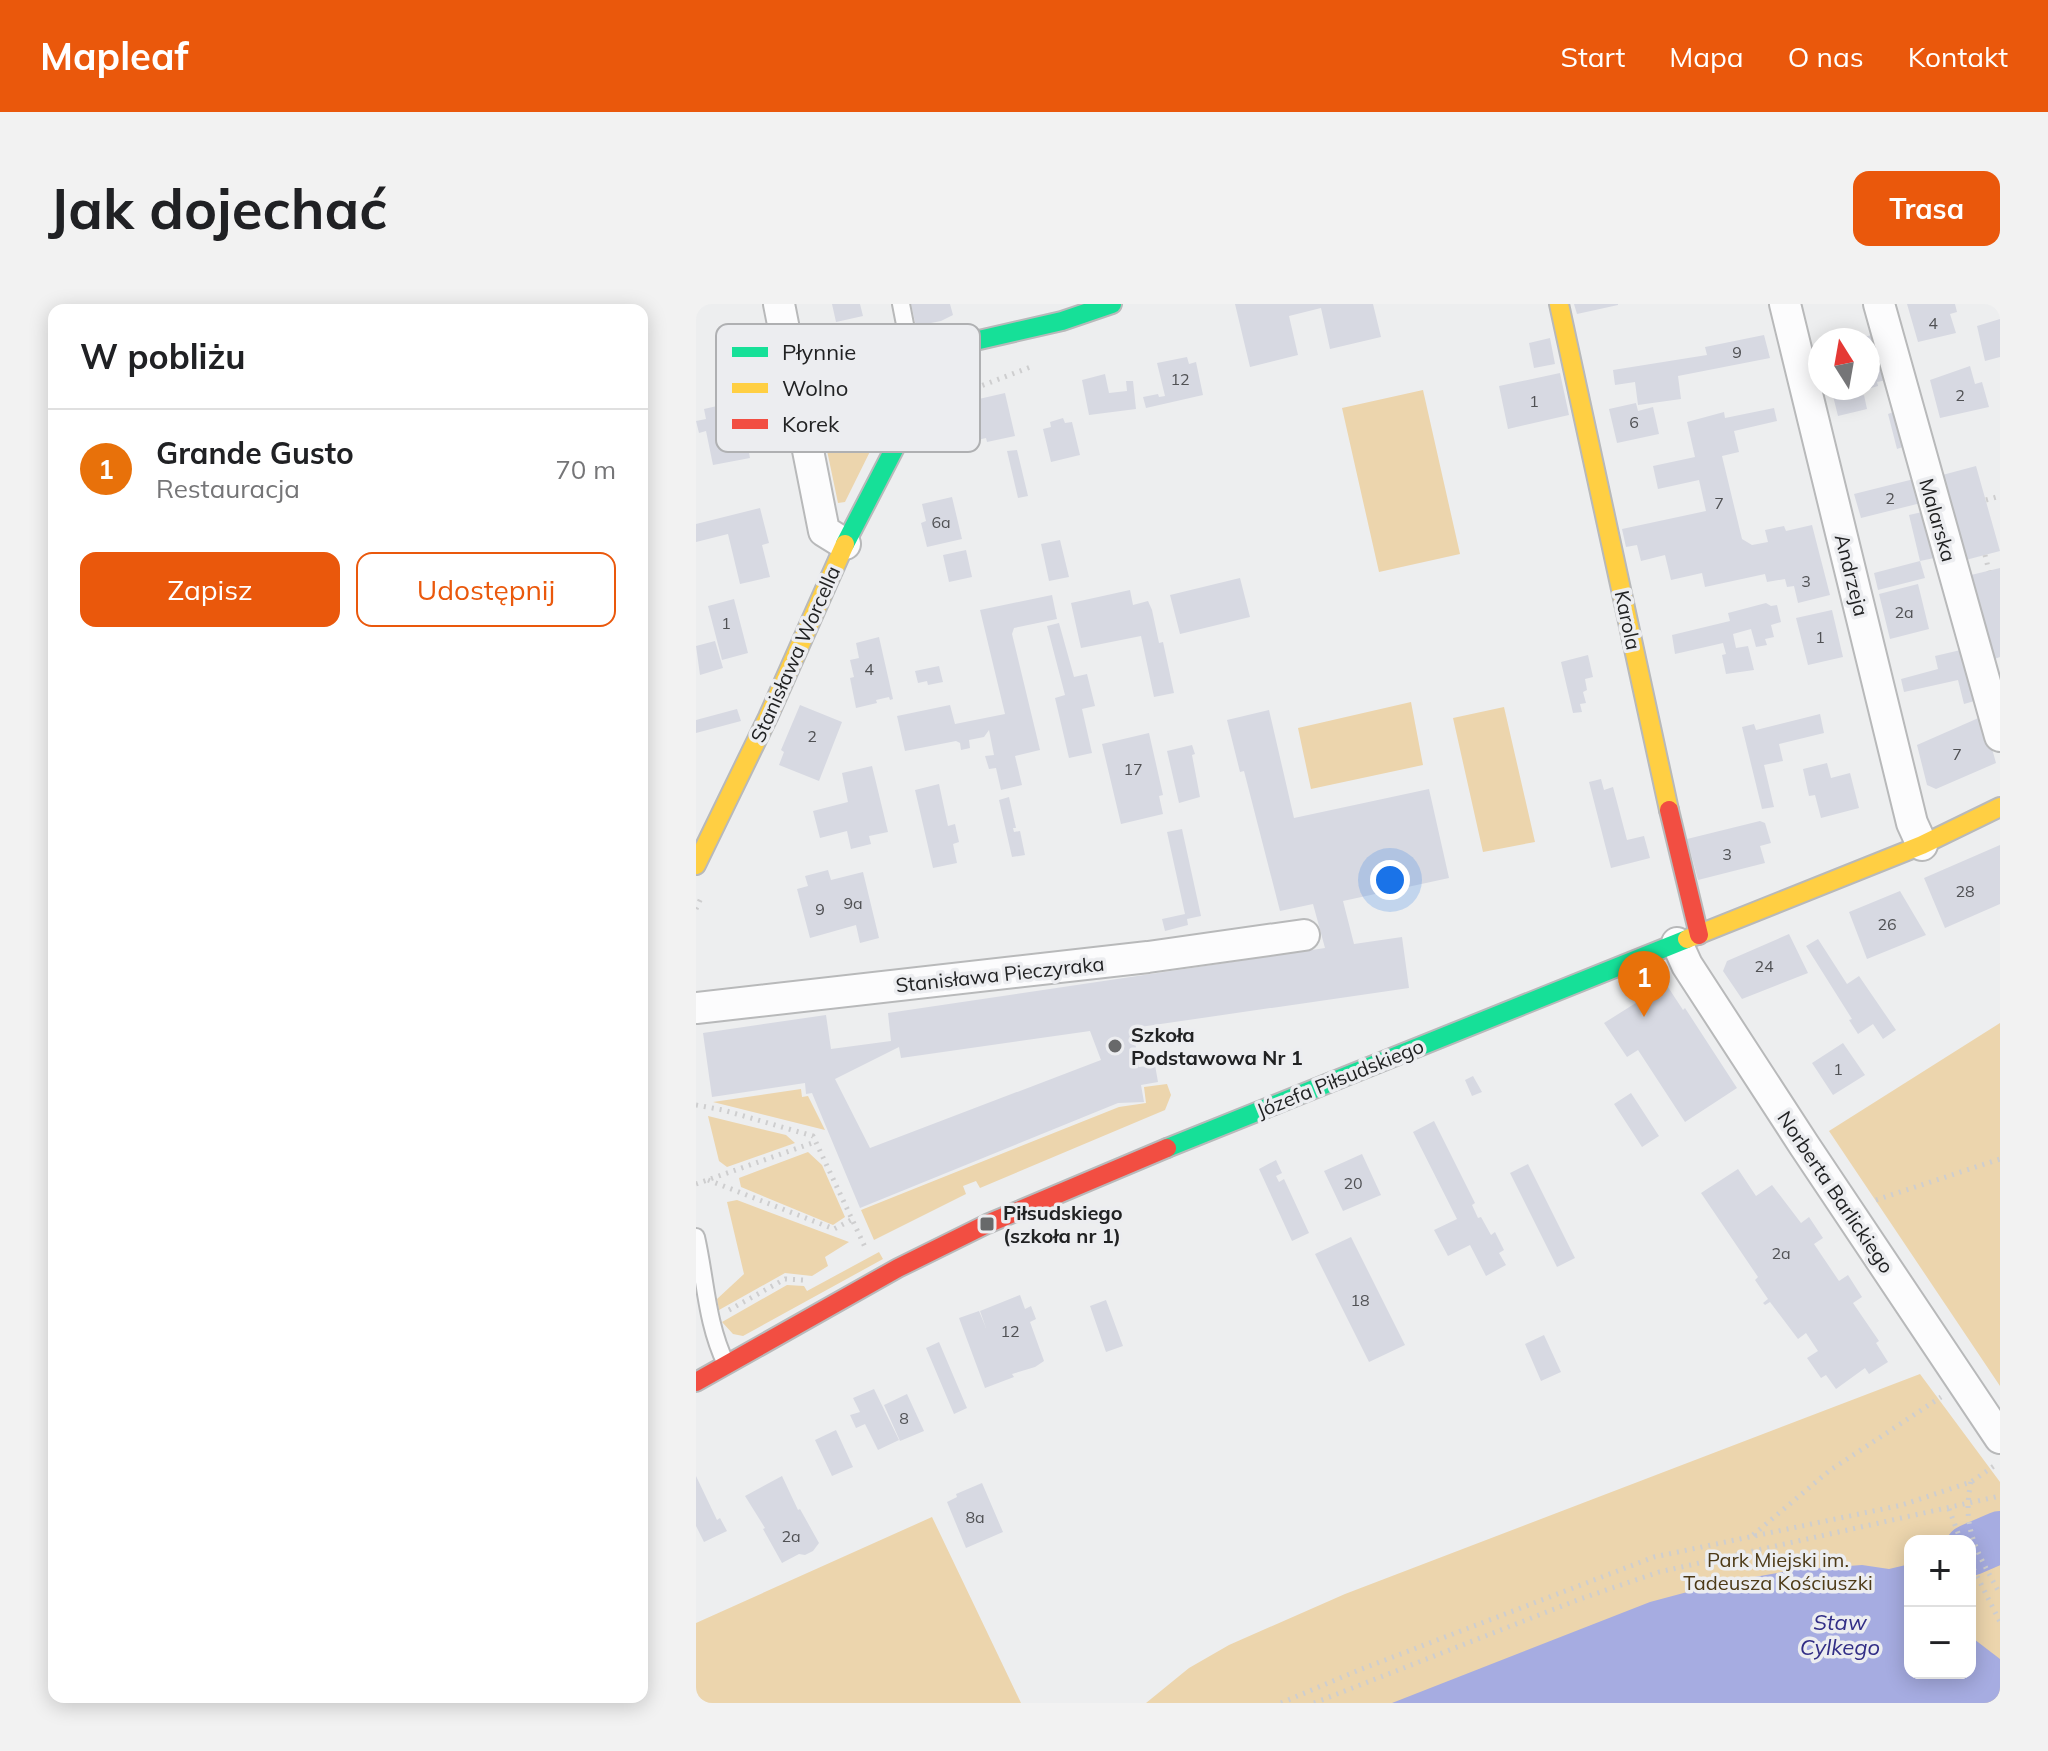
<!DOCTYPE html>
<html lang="pl">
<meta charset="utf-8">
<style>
body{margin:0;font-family:Mulish,sans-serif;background:#f2f2f2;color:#202124}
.controls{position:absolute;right:24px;bottom:24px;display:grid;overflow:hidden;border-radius:16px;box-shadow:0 4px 20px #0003}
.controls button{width:72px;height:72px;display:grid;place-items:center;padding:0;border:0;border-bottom:2px solid #e0e0e0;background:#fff;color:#202124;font:40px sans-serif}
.compass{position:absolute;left:1112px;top:24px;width:72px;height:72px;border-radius:50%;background:#fff;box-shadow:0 4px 20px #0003;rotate:349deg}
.you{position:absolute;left:694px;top:576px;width:28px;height:28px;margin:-20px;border:6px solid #fff;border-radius:50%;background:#1a73e8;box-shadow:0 0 0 12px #1a73e833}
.badge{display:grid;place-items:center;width:52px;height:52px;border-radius:50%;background:#ea580c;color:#fff;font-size:26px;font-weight:700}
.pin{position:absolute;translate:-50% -66px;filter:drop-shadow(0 2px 4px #0008)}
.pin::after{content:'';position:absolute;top:42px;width:28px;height:24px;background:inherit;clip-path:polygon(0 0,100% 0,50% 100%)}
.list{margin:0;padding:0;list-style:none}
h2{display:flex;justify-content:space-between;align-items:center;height:104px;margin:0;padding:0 32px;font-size:34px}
h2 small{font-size:26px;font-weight:400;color:#757577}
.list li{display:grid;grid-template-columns:52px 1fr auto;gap:24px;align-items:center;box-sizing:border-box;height:120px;padding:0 32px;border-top:2px solid #e0e0e0}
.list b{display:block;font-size:30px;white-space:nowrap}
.list p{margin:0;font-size:26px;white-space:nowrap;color:#757577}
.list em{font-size:26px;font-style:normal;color:#757577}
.actions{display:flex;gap:16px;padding:24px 32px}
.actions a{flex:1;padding:18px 0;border:2px solid #ea580c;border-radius:16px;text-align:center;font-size:28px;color:#ea580c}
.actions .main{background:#ea580c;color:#fff}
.map{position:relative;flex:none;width:1304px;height:1399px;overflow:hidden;border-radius:16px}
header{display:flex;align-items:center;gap:48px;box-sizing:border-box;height:112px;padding:0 40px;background:#ea580c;color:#fff}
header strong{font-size:38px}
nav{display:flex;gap:44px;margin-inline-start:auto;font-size:28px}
.intro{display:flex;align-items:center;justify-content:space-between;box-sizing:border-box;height:192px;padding:0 48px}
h1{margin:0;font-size:56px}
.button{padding:20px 36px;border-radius:16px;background:#ea580c;color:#fff;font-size:28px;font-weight:700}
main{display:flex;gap:48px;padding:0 48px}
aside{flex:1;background:#fff;border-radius:16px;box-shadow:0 4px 20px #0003}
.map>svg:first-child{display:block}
</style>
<header>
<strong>Mapleaf</strong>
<nav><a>Start</a><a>Mapa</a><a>O nas</a><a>Kontakt</a></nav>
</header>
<div class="intro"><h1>Jak dojechać</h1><a class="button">Trasa</a></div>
<main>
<aside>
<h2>W pobliżu<small></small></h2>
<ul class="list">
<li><span class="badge" style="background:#e8710a">1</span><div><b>Grande Gusto</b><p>Restauracja</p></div><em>70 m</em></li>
</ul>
<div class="actions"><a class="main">Zapisz</a><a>Udostępnij</a></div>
</aside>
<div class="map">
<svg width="1304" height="1399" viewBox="0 0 1304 1399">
<rect width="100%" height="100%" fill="#edeeef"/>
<path fill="#ecd5ad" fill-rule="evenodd" d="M192 75 199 82 201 93 149 198 142 199 120 94 122 87 132 83Z
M727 86 764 250 683 268 646 104Z
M715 398 727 461 615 485 602 424Z
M808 403 839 538 787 548 757 414Z
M1304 719V1082L1133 827Z
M471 780 475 791 469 806 284 884 280 877 267 882 270 890 178 936 165 906 423 803 450 799 448 783Z
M105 785 106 793 112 792 129 826 17 798Z
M12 812 90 831 99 839 31 863 23 857Z
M112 848 126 861 149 913 137 921 45 883 43 874Z
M41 896 153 938 129 953 132 962 116 972 89 969 23 1006 21 995 48 970 31 898Z
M183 948 187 955 47 1032 37 1030 26 1018 91 981 108 982 111 987Z
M1224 1070 1304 1178V1399H450L493 1364 533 1341 649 1290ZM1214 1237H1274V1369H1214Z
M236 1213 325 1399H0V1319Z"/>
<path fill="#a6ace1" d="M1214 1260V1369H1274V1332L1304 1355V1399H696L954 1298 1025 1279 1098 1266 1166 1261 1193 1265Z"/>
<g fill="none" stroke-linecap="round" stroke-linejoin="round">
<path stroke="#a6ace1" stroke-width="52" d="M1274 1246 1304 1233"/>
</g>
<path fill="#d7d9e2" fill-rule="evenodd" d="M136 0H164L167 12 140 18Z
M215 0H254L257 11 245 17 220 22Z
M539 0H677L685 33 634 45 625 4 593 12 602 51 554 63Z
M878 0H922V1L881 10Z
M1211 0H1259L1261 8 1254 10 1260 29 1222 38Z
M1304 15V53L1289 57 1281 22Z
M1183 29 1195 75 1181 78 1182 82 1172 85V36H1169L1168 33Z
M1068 31 1074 54 982 72 985 95 942 101 939 78 919 81 917 66 1011 51 1009 43Z
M854 34 859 60 838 64 833 39Z
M491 53 493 60 500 58 507 91 450 104 447 93 462 90 463 93 469 92 461 59Z
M1274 62 1279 80 1286 78 1293 103 1244 114 1234 76Z
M864 69 873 111 812 125 803 82Z
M409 70 413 89 431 87 430 77H437L440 105 393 111 386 76Z
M1135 84H1171L1163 87 1164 92 1168 91 1171 105 1142 112Z
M309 89 319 132 291 138 290 134 277 137 279 143 270 145 269 139 257 142 251 117 244 118 242 109 249 107 248 103Z
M43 97 54 154 17 161 10 127 3 129 0 117 10 115 8 105Z
M940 99 942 107 957 103 963 130 921 139 913 105Z
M1078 104 1081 117 1038 127 1043 148 1026 152 1046 235 1056 241 1072 238 1069 226 1088 222 1090 227 1116 221 1134 291 1102 299 1098 282 1091 283 1089 275 1071 278 1069 270 1009 283 1006 269 975 276 969 251 945 257 941 241 930 243 926 225 1010 207 1003 176 962 185 957 162 999 153 991 118 1028 108 1029 114Z
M1203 106 1213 141 1201 145 1192 110Z
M367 114 369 119 376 118 384 151 355 158 347 125 355 123 354 118Z
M321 146 332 192 322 194 311 147Z
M1280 162 1304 247 1262 258 1239 173Z
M1222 174 1229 198 1165 214 1158 190Z
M256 193 266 235 231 243 225 219 230 217 226 200Z
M64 204 73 239 66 241 74 273 44 280 32 230 0 238V220Z
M1231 207 1243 253 1224 257 1213 211Z
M364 236 373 273 353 277 345 240Z
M270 246 276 273 253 278 247 251Z
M1224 257 1229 274 1182 286 1178 269Z
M1304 264V353L1290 358 1285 343 1294 340 1275 271Z
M544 274 554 313 484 330 474 291Z
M1222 280 1233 325 1194 335 1183 290Z
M434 286 437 301 452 297 456 306 463 339 467 338 478 389 458 393 445 332 385 344 375 299Z
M356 291 361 315 318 324 316 330 344 446 319 452 326 481 305 486 300 464 293 465 289 452 298 451 293 426 288 433 273 436 274 444 265 446 264 439 260 437 209 447 201 412 254 401 259 420 309 410 284 306Z
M38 295 52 349 26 356 12 302Z
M1070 299 1075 302 1081 301 1085 318 1075 321 1078 333 1069 335 1071 341 1060 343 1055 325 1037 330 1040 344 1052 342 1058 366 1030 370 1026 351 1030 350 1027 339 979 350 976 331 1034 317 1032 309Z
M1136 306 1147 353 1112 361 1100 314Z
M363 319 378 373 391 370 399 402 386 405 396 449 373 454 359 394 369 391 351 322Z
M183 333 197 395 194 396 193 393 180 396 181 399 160 404 154 374 158 373 154 356 163 354 160 339Z
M19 337 27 364 4 371 0 342Z
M1269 345 1282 396 1268 400 1262 376 1208 388 1205 375 1242 365 1239 352Z
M892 351 897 373 889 375 891 386 887 388 890 399 884 400 886 408 877 409 865 358Z
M243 362 247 378 232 381 231 377 222 379 219 367Z
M104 401 146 418 123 477 83 461 88 448 85 446Z
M41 405 45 417 0 429V416Z
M573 406 598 514 733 485 753 574 647 597 658 640 706 633 713 684 437 724 443 763 459 761 462 778 445 781 448 798 422 799 164 904 116 789 110 790 109 779 16 793 7 729 130 711 135 745 195 737 192 709 629 644 617 600 584 607 548 467 544 468 531 416ZM394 727 405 756 174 844 139 775 203 743 205 754Z
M1124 410 1128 429 1083 440 1087 457 1068 461 1078 503 1066 505 1046 423 1058 420 1060 426Z
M1287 412 1300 459 1240 485 1231 481 1221 441Z
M453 429 467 491 463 492 467 510 425 520 406 440Z
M496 441 499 450 496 451 504 493 483 499 471 447Z
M1131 459 1135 474 1154 469 1163 504 1125 514 1119 491 1113 492 1107 465Z
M176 462 192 528 173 532 175 540 155 545 151 527 124 534 117 507 152 498 146 469Z
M905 475 908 486 917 483 931 536 948 532 954 554 915 564 893 478Z
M243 480 252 522 259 520 263 538 257 540 261 559 237 564 219 486Z
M313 493 320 524H317L318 528 324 527 329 551 316 553 303 496Z
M1064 517 1069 519 1075 539 1064 542 1069 559 1002 576 991 535Z
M486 525 505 612 491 615 492 621 469 627 466 615 489 610 471 528Z
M1304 541V600L1249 624 1228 574Z
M132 566 135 576 167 568 183 634 164 639 160 621 114 634 101 585 112 582 109 572Z
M1204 587 1230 631 1171 655 1153 608Z
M1093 630 1112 669 1046 695 1027 667 1031 657Z
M1122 635 1151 680 1163 672 1200 726 1187 735 1177 720 1162 730 1153 716 1156 715 1110 642Z
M970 680 987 706 989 704 1041 784 989 818 942 746 931 753 908 719Z
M1147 739 1169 771 1137 791 1116 759Z
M777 772 786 788 776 792 769 776Z
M935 789 963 832 946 843 918 800Z
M738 817 779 899 776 901 782 914 785 913 795 931 799 928 808 946 803 949 810 961 790 972 774 941 752 952 738 926 761 915 717 828Z
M666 850 685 891 647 907 628 867Z
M580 856 586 869 580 872 583 878 588 875 613 929 596 937 563 865Z
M832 860 879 954 861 963 814 869Z
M1042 865 1060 892 1076 881 1105 919 1113 913 1127 934 1118 940 1143 977 1152 971 1166 993 1157 999 1183 1037 1180 1039 1192 1058 1173 1070 1169 1064 1140 1085 1130 1071 1125 1074 1111 1054 1122 1047 1110 1029 1102 1035 1074 998 1069 1001 1067 999 1072 995 1059 976 1062 973 1005 889Z
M655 933 709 1041 673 1058 619 950Z
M324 991 329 1005 335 1002 340 1015 334 1018 348 1057 339 1063 316 1070 318 1073 289 1084 263 1014 283 1007 290 1024 284 1007Z
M410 996 427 1042 410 1048 394 1002Z
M848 1031 865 1068 845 1077 829 1040Z
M243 1038 271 1104 258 1110 230 1044Z
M178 1085 203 1136 182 1146 169 1120 160 1124 154 1111 164 1108 157 1094Z
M211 1090 228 1127 204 1137 188 1101Z
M140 1126 157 1163 136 1172 119 1136Z
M0 1172 21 1216 24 1214 31 1227 8 1238 0 1222Z
M86 1172 102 1206 104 1205 123 1239 117 1247 109 1251 103 1250 86 1259 67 1225 69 1224 49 1192Z
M286 1179 307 1228 270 1244 251 1198 261 1193 260 1190Z"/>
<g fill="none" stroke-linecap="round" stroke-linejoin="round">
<defs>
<path id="lane" d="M205 0 215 51
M0 933C10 977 10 1018 30 1060"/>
<path id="street" d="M83 0 128 227 149 240
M1089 0 1216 519 1226 541
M1183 0 1304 432
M98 72 231 48
M981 639 991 661 1108 841 1304 1134
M0 704 452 653 608 631"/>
<path id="fast" d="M149 240 236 72 231 48 366 17 416 0
M471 844 991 635"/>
<path id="slow" d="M863 0 973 506
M0 561 72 413 149 240
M991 635 1226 541 1304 503"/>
<path id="jam" d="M973 506 1003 631
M0 1078 202 964 291 920 471 844"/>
</defs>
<use href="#lane" stroke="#b8b9ba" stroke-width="20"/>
<use href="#street" stroke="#b8b9ba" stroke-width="34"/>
<use href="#fast" stroke="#b8b9ba" stroke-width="22"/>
<use href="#slow" stroke="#b8b9ba" stroke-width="22"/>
<use href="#jam" stroke="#b8b9ba" stroke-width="22"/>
<path stroke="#cececf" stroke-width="5" stroke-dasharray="2 6" stroke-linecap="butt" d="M264 90 337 62
M1290 196 1304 192
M1289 251 1293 267
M0 605 5 594
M0 801 27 806 117 832 169 943
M12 876 138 925 155 916
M0 880 119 838
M1180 896 1304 855
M33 1006 89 975 107 976
M1275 1178C1265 1225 1282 1249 1304 1290
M1253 1205 1265 1237
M1057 1231 1133 1167 1245 1093
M1274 1258 1304 1318
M585 1399 663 1366 958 1253 1206 1201 1275 1178 1298 1162
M618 1399 884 1295 963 1268 1304 1192"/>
<use href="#lane" stroke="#fcfcfd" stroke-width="16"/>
<use href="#street" stroke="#fcfcfd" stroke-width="30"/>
<use href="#fast" stroke="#16e098" stroke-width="18"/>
<use href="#slow" stroke="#ffcf43" stroke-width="18"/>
<use href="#jam" stroke="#f24e42" stroke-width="18"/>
</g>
<g fill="#68696a" stroke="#ecedf0" stroke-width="3">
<circle cx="419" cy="742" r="8"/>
<rect x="283" y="912" width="16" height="16" rx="4"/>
</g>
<g text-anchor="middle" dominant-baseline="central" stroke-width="7" stroke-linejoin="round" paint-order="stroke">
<g font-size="16" fill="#505154">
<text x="1237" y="19">4</text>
<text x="1041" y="48">9</text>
<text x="484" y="75">12</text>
<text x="1264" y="91">2</text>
<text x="838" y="97">1</text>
<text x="938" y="118">6</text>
<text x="1194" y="194">2</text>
<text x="1023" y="199">7</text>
<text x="245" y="218">6a</text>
<text x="1110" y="277">3</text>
<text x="1208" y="308">2a</text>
<text x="30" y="319">1</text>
<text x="1124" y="333">1</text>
<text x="173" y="365">4</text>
<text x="116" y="432">2</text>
<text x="1261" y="450">7</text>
<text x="437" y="465">17</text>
<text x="1031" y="550">3</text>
<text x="1269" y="587">28</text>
<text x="157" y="599">9a</text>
<text x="124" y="605">9</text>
<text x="1191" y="620">26</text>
<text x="1068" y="662">24</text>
<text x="1142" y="765">1</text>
<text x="657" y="879">20</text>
<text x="1085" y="949">2a</text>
<text x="664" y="996">18</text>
<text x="314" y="1027">12</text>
<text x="208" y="1114">8</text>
<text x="279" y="1213">8a</text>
<text x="95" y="1232">2a</text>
</g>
<g font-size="20" fill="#212223" stroke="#ecedf0">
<text transform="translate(1242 216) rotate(74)">Malarska</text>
<text transform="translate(1156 271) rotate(76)">Andrzeja</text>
<text transform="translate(932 316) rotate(78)">Karola</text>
<text transform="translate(99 350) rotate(-66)">Stanisława Worcella</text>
<text transform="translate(304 670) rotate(-6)">Stanisława Pieczyraka</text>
<text transform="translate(644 774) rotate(-22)">Józefa Piłsudskiego</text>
<text transform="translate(1140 888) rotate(56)">Norberta Barlickiego</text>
</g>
<g font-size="20" font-weight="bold" fill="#212223" stroke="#ecedf0" text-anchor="start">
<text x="435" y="730">Szkoła<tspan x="435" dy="23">Podstawowa Nr 1</tspan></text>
<text x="307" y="908">Piłsudskiego<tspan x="307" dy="23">(szkoła nr 1)</tspan></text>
</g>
<g font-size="20" fill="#4d3a17" stroke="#ecedf0">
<text x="1082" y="1255">Park Miejski im.<tspan x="1082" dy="23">Tadeusza Kościuszki</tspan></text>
</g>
<g font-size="22" font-style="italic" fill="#322e86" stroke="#ecedf0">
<text x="1144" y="1318">Staw<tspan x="1144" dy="25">Cylkego</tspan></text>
</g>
</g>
<rect x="20" y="20" width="264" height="128" rx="12" fill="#ecedf0" stroke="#afb0b2" stroke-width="2"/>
<rect x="36" y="43" width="36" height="10" fill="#16e098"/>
<rect x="36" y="79" width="36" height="10" fill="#ffcf43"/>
<rect x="36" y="115" width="36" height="10" fill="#f24e42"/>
<g font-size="22" fill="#212223">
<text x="86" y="56">Płynnie</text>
<text x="86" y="92">Wolno</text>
<text x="86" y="128">Korek</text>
</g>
</svg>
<div class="controls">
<button>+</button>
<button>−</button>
</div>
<svg class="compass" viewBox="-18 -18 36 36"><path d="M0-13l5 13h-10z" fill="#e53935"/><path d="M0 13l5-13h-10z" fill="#757577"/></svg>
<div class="you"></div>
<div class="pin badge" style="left:948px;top:713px;background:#e8710a">1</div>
</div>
</main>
